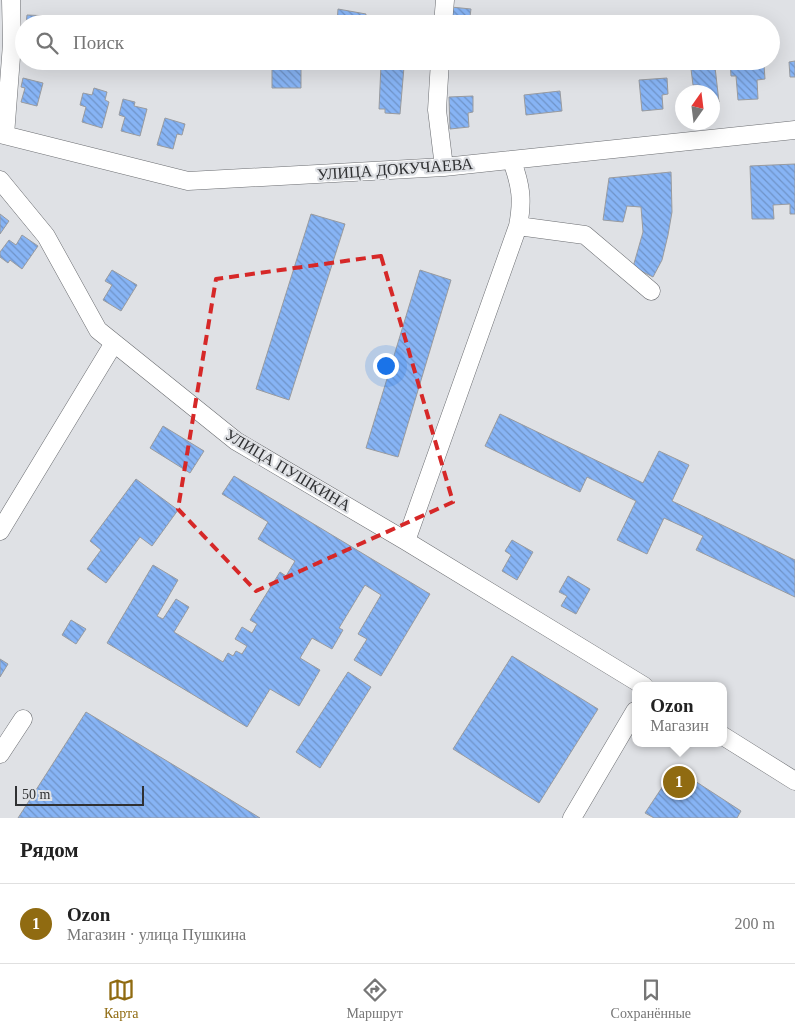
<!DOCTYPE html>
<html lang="ru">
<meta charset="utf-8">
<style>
body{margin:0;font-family:Georgia,serif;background:#f2f2f2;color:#222}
.compass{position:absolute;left:675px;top:85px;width:45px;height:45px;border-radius:50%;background:#fff;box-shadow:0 5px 20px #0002;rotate:14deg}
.scale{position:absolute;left:15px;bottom:12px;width:129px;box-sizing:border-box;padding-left:5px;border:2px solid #303133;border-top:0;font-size:14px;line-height:18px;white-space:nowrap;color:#303133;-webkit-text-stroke:4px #dfe1e5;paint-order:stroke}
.you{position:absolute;left:385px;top:365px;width:18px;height:18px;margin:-12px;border:4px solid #fff;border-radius:50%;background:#1a73e8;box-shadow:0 0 0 8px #1a73e833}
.badge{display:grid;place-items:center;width:32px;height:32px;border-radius:50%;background:#906b11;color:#fff;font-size:16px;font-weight:700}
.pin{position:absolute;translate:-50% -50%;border:2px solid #fff;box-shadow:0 1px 5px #0006}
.popup{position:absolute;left:632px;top:682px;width:95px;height:65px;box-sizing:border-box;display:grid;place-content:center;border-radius:10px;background:#fff;filter:drop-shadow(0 1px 4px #0005);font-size:16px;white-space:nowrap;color:#767676}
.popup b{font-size:19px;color:#222}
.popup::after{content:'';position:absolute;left:50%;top:100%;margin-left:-10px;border:10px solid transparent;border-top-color:#fff}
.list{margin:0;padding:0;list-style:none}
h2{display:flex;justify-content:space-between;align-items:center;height:65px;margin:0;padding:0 20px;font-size:21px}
h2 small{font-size:16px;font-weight:400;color:#767676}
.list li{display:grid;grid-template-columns:32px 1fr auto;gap:15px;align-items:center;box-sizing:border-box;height:80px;padding:0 20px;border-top:1px solid #e0e0e0}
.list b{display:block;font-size:19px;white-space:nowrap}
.list p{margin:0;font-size:16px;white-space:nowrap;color:#767676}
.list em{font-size:16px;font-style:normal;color:#767676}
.icon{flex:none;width:28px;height:28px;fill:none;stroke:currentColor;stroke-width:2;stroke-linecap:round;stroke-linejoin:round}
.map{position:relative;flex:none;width:795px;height:818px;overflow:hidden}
.search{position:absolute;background:#fff;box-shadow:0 5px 20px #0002;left:15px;right:15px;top:15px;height:55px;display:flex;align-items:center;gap:12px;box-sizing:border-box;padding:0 18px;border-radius:28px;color:#767676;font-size:19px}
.sheet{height:145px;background:#fff}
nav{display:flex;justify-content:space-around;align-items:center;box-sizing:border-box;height:70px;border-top:1px solid #e0e0e0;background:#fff;font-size:14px;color:#767676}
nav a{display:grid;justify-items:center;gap:2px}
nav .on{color:#906b11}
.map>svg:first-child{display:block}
</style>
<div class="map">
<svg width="795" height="818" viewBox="0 0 795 818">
<defs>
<pattern id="building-back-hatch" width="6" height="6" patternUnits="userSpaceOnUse" patternTransform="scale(1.25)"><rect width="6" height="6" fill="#87b4f5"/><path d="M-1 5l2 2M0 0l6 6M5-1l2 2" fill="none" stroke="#6f93c7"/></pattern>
</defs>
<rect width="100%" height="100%" fill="#dfe1e5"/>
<path fill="url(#building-back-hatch)" stroke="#999b9f" d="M451 7 471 9 469 24H449Z
M338 9 366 14 365 24H337Z
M27 15 50 16V24H26Z
M747 61V65H764L765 79 757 80 758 99 738 100 736 76H731L730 62Z
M795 61V77H790L789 62Z
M301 63V88H272V64Z
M381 65 404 67 400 114 385 113V109H379Z
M715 67 719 102 712 103V92H699L698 85H693L691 69Z
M23 78 43 83 37 106 21 102 25 88 21 87Z
M667 78 668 94 662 95 663 109 642 111 639 80Z
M94 88 107 92 105 100 109 102 102 128 82 122 86 107 80 105 83 93 92 95Z
M560 91 562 111 526 115 524 95Z
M473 96V112L468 113 469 127 450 129 449 97Z
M123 99 135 102 134 106 147 109 140 136 121 131 125 117 119 115Z
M165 118 185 124 182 135 177 134 173 149 157 145Z
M795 164V214H790V204L773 205 774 219H752L750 166Z
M671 172 672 212 668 235 662 260 653 277 633 267 643 232 641 207 627 206 623 222 603 220 609 178Z
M0 214 9 221 0 234Z
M311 214 345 224 289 400 256 389Z
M22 235 38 246 22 269 10 260 8 263 0 257V252L9 240 16 245Z
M112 270 137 285 121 311 103 300 112 285 105 281Z
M420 270 451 280 398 457 366 448Z
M500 414 643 483 659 451 689 465 672 501 795 560V597L696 550 703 536 664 518 647 554 617 540 636 501 587 477 580 492 485 446Z
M163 426 204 451 190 473 150 448Z
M234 476 430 594 381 676 354 660 367 639 358 634 381 595 365 585 339 628 343 630 332 649 312 638 300 658 320 670 299 706 270 689 247 727 107 643 153 565 178 580 157 616 163 619 176 599 189 607 174 632 223 662 228 653 233 656 236 651 242 654 247 646 235 639 242 627 252 633 257 624 250 620 280 572 286 576 295 561 258 539 268 522 222 494Z
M136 479 178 510 152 546 140 537 106 583 87 569 101 550 90 541Z
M512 540 533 552 517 580 502 571 511 555 505 551Z
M568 576 590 589 576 614 561 606 567 596 559 592Z
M71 620 86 629 76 644 62 635Z
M512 656 598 709 539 803 453 749Z
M0 659 8 664 0 677Z
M348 672 371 687 320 768 296 752Z
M86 712 200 781 260 818H18Z
M675 768 741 811 737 818H654L645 813Z"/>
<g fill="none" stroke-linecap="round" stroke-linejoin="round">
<defs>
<path id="minor" d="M443 24 445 0
M440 61 437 110 444 167
M0 134 188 181 444 167 795 130
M5 135 12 44 11 0
M0 180 46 236 98 330 236 441 406 541 644 686
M518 226 585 235 651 291
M0 531 114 343
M406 541 518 226C523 200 521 186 512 161
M723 736 795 781
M0 754 23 719
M572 818 635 711"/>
</defs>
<use href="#minor" stroke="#6b6d71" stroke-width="19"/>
<use href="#minor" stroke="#fff" stroke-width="18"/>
</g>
<path fill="none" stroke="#d62828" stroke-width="4" stroke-dasharray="10 6" stroke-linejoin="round" d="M381 256 453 502 256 591 178 509 216 279Z"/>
<g text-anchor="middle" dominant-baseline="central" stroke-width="4.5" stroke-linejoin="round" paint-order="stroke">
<g font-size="16" fill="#303133" stroke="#dfe1e5">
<text transform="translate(395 169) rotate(-4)">УЛИЦА ДОКУЧАЕВА</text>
<text transform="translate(288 470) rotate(31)">УЛИЦА ПУШКИНА</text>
</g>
</g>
</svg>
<svg class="compass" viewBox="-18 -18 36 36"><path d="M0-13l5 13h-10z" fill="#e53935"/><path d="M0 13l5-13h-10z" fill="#767676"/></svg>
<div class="scale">50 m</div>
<div class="you"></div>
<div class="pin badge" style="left:679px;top:782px">1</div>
<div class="popup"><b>Ozon</b>Магазин</div>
<div class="search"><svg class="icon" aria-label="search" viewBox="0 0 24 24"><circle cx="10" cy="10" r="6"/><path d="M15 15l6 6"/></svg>Поиск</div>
</div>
<section class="sheet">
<h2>Рядом<small></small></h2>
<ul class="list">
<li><span class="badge">1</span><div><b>Ozon</b><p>Магазин · улица Пушкина</p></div><em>200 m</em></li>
</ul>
</section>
<nav>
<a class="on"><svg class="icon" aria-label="map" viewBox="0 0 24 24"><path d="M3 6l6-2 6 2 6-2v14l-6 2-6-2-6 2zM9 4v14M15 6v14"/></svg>Карта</a>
<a><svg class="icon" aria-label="directions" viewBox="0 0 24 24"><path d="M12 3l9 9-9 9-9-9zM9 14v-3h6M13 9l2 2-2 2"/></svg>Маршрут</a>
<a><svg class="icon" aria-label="saved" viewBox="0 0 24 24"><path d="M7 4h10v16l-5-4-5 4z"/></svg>Сохранённые</a>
</nav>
